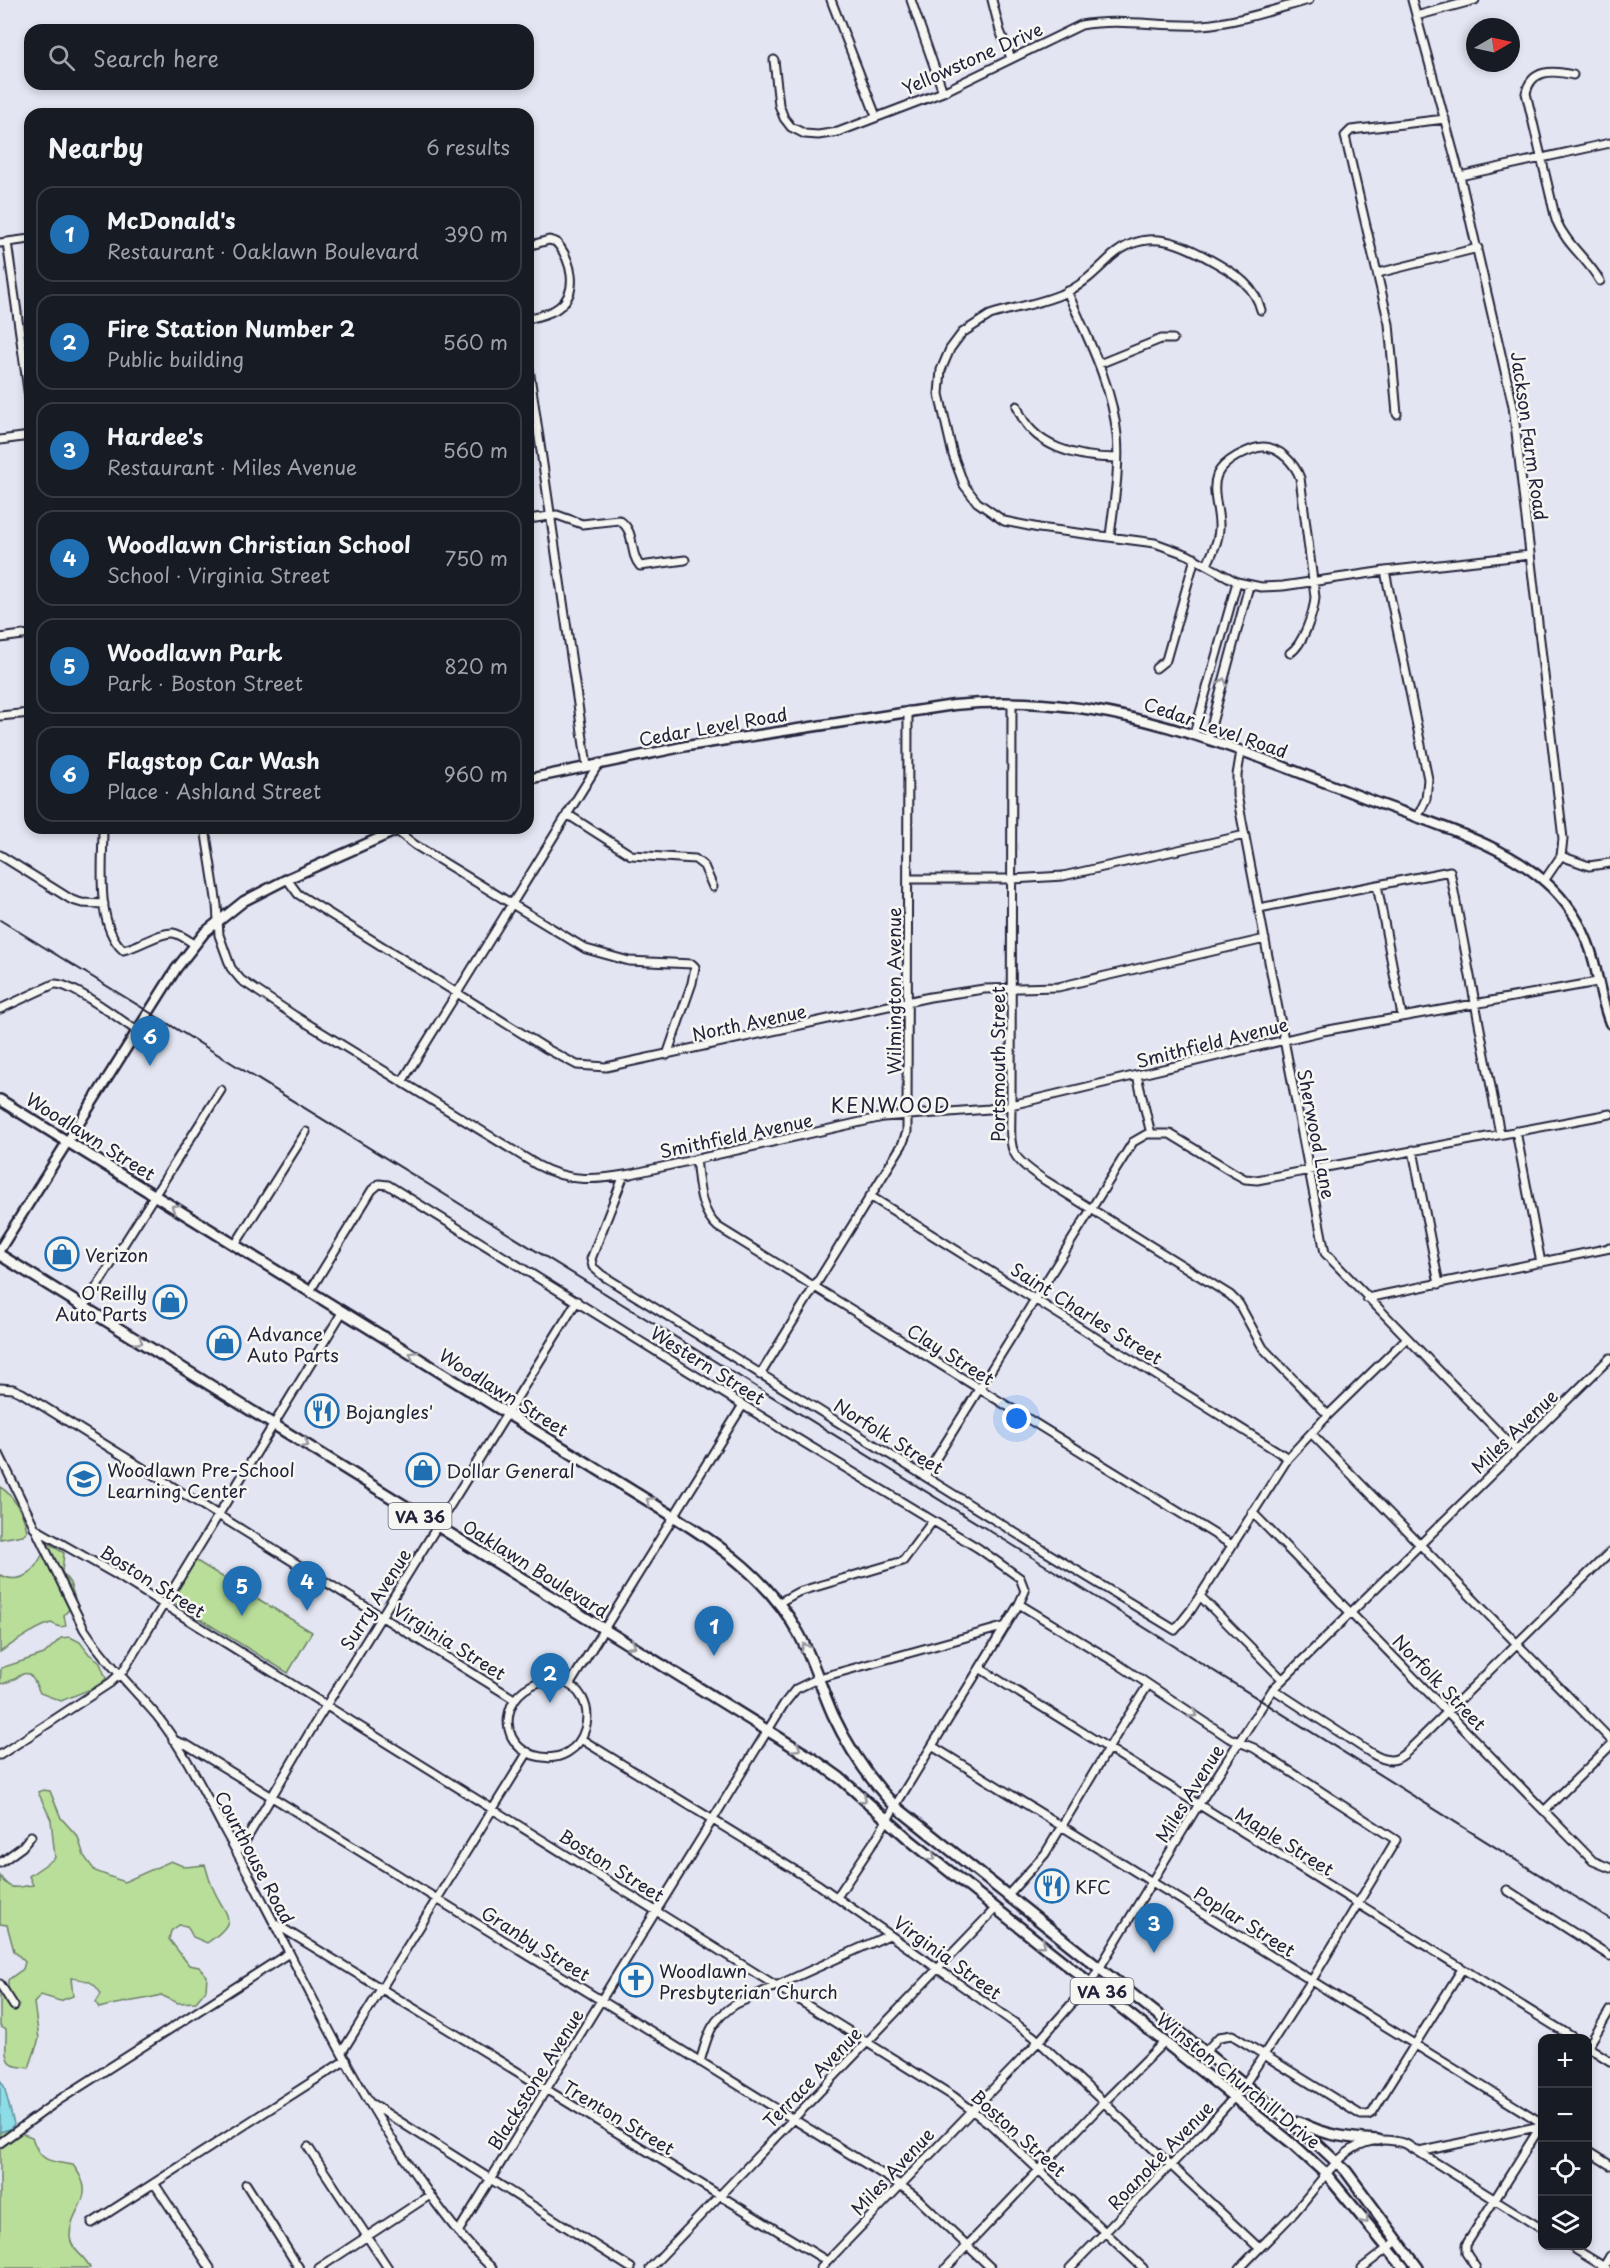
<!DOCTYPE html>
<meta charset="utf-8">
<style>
body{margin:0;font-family:"Playpen Sans",sans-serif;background:#20242c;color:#f1f3f6}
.controls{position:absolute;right:18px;bottom:18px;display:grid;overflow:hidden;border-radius:12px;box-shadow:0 3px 9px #0003}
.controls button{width:54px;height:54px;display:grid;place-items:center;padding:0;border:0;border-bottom:2px solid #363941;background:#171b24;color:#f1f3f6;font:30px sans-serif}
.compass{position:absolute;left:1466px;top:18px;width:54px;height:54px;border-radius:50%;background:#171b24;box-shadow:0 3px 9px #0003;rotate:81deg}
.you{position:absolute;left:1017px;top:1419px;width:21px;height:21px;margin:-15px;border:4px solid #fff;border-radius:50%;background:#1a73e8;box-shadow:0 0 0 9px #1a73e833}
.badge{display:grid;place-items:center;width:39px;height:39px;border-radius:50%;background:#1f6fb2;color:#fff;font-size:20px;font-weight:700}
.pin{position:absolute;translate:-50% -50px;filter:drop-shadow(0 2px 3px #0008)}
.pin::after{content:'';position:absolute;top:32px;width:21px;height:18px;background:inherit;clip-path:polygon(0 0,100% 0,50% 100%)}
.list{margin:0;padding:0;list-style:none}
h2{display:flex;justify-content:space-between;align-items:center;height:78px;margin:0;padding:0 24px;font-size:26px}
h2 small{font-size:20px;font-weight:400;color:#9ea1a6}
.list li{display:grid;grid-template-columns:39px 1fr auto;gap:18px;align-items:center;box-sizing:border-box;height:96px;margin:0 12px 12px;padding:0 12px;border:2px solid #363941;border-radius:18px}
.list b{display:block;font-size:22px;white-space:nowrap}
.list p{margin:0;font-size:20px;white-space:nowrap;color:#9ea1a6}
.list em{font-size:20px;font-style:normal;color:#9ea1a6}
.icon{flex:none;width:33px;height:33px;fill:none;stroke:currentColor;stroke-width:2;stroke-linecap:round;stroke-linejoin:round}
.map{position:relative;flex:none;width:1610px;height:2268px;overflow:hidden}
.search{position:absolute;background:#171b24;box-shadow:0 3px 9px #0003;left:24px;top:24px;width:510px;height:66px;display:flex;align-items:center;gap:15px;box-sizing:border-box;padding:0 21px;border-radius:18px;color:#9ea1a6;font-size:22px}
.panel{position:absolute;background:#171b24;box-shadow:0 3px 9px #0003;left:24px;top:108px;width:510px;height:726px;border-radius:18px}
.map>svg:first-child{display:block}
</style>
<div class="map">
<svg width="1610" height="2268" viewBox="0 0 1610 2268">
<rect width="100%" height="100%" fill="#e3e6f2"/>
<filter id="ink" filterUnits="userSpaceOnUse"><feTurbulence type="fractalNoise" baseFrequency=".0167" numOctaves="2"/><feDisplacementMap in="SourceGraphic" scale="12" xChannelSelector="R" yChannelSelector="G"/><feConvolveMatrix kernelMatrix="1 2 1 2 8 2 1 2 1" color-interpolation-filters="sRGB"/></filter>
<g filter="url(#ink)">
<path fill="#b8de99" stroke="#6d806a" stroke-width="1.5" d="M0 1487C14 1495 24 1515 27 1531L23 1535 0 1539Z
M48 1543 64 1553 62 1572 70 1583 76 1602 64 1615 66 1626 60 1627 51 1623C33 1629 17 1641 0 1652V1575C27 1588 39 1563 48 1543Z
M195 1560 312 1632 288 1673 171 1601Z
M70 1637 80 1642 89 1654 99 1661 106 1678 101 1685 61 1701 40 1693C25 1657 24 1681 0 1684L1 1668 44 1654 61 1638Z
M43 1790 50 1791 61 1818 78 1837 84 1856 95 1871 124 1882 171 1861 185 1867 205 1865C208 1873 209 1881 213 1888 225 1917 242 1919 207 1943L193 1937 187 1926 179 1925 171 1931 169 1939 189 1965 199 1967 207 1976 206 1990 196 2002 178 2003 161 1995C141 2001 120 2002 99 2008L96 2002 101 1994C93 1980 86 1980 71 1978L73 1996 60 2001 41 1995 34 2003 39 2039 29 2068C24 2067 17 2067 13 2065 2 2060 7 2040 6 2030L0 2026V1992L8 1989V1980L23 1969 25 1962 14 1951 7 1925 0 1924V1876C10 1892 16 1887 33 1885L29 1876 55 1858 51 1820 38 1792Z
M10 2129 32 2137C40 2163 50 2161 73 2165 100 2200 70 2204 70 2237 71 2251 86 2256 90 2268H0V2132Z"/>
<path fill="#8cdde6" stroke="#6292a2" stroke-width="1.5" d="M0 2080 4 2086 14 2124 10 2129 0 2132Z"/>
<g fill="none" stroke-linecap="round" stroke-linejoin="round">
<defs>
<path id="minor" d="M831 0 876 116
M911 0 943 92
M992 0 1000 31 1011 58
M1412 0 1460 176 1513 406 1563 839 1561 856 1544 881
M1416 16 1475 0
M774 60 779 105 784 118 791 127 805 134 818 135 838 132 943 92 1081 25C1120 18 1161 27 1201 25 1235 23 1276 9 1309 0
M1573 75C1553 70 1531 69 1526 93L1556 220C1567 246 1587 258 1600 281
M1460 176 1610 143
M7 242 30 404
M0 243 30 239
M528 246 549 240 556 242C571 259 580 291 559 307 551 314 538 316 528 319
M1378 273 1478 248
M1067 291C1087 337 1112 384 1117 435 1120 468 1114 503 1110 536
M1261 310C1255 287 1237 275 1218 264 1183 244 1148 225 1112 256 1098 269 1086 282 1069 291 1045 303 1015 307 990 315L962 333 950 349 941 370 939 394 953 455 964 485 977 502 1004 521 1039 528 1155 543 1188 555 1237 582 1261 587 1283 586 1385 571 1530 555
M528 362 587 766
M1099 364 1161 339H1173
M1017 406C1031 448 1079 458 1117 458
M1397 414 1389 324 1345 136 1351 130 1445 119
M0 440 30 436
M528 519 557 515 582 524 619 520C637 532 628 552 640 566L685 560
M1207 565C1212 553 1220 539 1219 525 1219 509 1211 490 1217 475 1221 466 1230 460 1237 456 1245 452 1254 447 1263 447 1280 447 1295 464 1300 478L1315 597C1314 612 1303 645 1290 653
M1385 571 1428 779 1426 799 1417 818
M0 638 30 634
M1156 668 1166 660 1195 558
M1012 702 1011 1105C1011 1151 1005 1154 1046 1181L1230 1295 1239 1304 1263 1348 1328 1415
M0 716 30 713
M1194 734 1237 582
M1208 738 1249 586
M1241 751 1237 775V795L1325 1253 1516 1450
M567 814 631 855 695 859 704 866 713 887
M103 828C103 864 95 924 123 950 139 947 159 932 173 933 180 934 188 940 194 944
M205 828 217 905 219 935 231 968 241 980 295 1016 537 1165C570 1183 596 1180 631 1174L883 1117 989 1109 1011 1105 1323 1031 1597 982
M397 831 415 845 586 949 629 961 692 964 695 967 692 983 667 1055
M0 855 72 900 82 903 104 904
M1561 856 1589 866 1610 863
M287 879 298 894 547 1049 577 1065 606 1067 930 997 984 989 1058 987 1265 939
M909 879H1013L1063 876 1245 835
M1377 885 1402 1016
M1259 908 1450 871 1500 1134
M0 1009 54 984C71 982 121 1020 137 1031
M1137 1076 1151 1134
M402 1082 599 763
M1516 1131 1541 1263
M1413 1150 1439 1284
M696 1159C699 1182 699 1211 718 1227L1232 1545
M624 1175 591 1259 593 1267 602 1275 1038 1547 1175 1630 1191 1610 1288 1458 1328 1415 1407 1338
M870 1196 1288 1458
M235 1245 306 1132
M310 1291 372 1190 379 1184 388 1185 788 1433 978 1548 1020 1578 1025 1591 1019 1604 900 1798 877 1837 837 1897
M1367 1298 1610 1248
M84 1307 221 1090
M760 1375 902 1145 907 1132 908 711
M0 1388 13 1389 22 1393 514 1699
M1311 1433 1610 1739
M0 1456 84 1629C105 1661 132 1687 157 1716 183 1748 206 1796 226 1833 291 1948 343 2073 420 2181 442 2212 464 2242 492 2268
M925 1476 1133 1142 1147 1134H1170L1234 1173 1245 1179 1257 1180 1610 1114
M1252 1512 1593 1861 1610 1868
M34 1528 115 1574 953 2096 990 2124 1143 2268
M1200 1596 1282 1679
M778 1603 798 1592 903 1561 932 1522
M1019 1604 1118 1664 1229 1738 1254 1748 1396 1840 1312 1980 1243 2087 1203 2132 1070 2268
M981 1669 1574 2038
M557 1680C609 1692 588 1773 533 1755 492 1741 503 1679 557 1680Z
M570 1684 743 1405
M1273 1689 1371 1753C1396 1768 1401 1757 1420 1739L1610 1552
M581 1739 819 1885 1033 2036 1259 2248
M173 1740 187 1745 272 1797 900 2185 916 2197 991 2268
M932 1746 1542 2123
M0 1755 110 1683 123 1671 343 1311
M1544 1811 1610 1746
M237 1852 246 1840 314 1725 577 1301
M0 1863 22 1847 31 1836
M1507 1890 1610 1956
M1007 1896 1045 1854 1120 1729 1148 1685
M274 1923 827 2261
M0 1984 14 2006
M1588 2047 1610 2010
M1588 2047 1610 2061
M342 2052 528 1752
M1205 2052 1219 2037 1232 2035 1361 2115H1368L1372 2113 1462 1969
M700 2062C708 2034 710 2021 736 2004L889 1935
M372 2104 631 2268
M0 2143 59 2100 289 1953
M308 2147 388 2268
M1588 2151 1610 2165
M1419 2152 1536 2127 1541 2124
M154 2183 210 2268
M246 2184 299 2268
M92 2223 346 2060
M458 2232 784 1704 796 1689 819 1678 1006 1626
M1570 2246 1606 2268
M319 2268 430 2195
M650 2268 996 1908
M821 2268 1039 2041 1091 1982 1199 1804 1273 1689 1610 1358
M946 2268 1104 2102 1165 2041
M1240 2268C1257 2250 1275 2233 1292 2215 1312 2194 1335 2156 1360 2145 1375 2138 1391 2139 1406 2144L1542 2229
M1362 2268 1397 2241
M1476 2268 1466 2253V2245L1542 2124
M1603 2268 1610 2256"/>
<path id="major" d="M528 779 687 746 954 705C1108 689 1238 750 1378 803 1434 824 1509 845 1552 888 1572 908 1587 934 1594 962 1599 983 1602 1003 1610 1023
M0 1249 176 969 205 932 244 901 287 879 402 828"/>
<path id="highway" d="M0 1100 673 1516C723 1547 770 1581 799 1634 813 1660 821 1688 833 1715 849 1749 869 1779 895 1806L1205 2052 1316 2143 1346 2171 1418 2268
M0 1255 812 1758 840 1778 911 1841 1293 2144 1327 2175 1404 2268
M1299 2122C1326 2136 1348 2138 1378 2140"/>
</defs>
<use href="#minor" stroke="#22223b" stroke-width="11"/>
<use href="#major" stroke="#22223b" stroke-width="13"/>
<use href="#highway" stroke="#22223b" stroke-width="14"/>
<use href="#minor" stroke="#f6f6f2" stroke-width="7"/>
<use href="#major" stroke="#f6f6f2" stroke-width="8"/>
<use href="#highway" stroke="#f6f6f2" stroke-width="9"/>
<path stroke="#22223b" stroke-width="2" d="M0 920 1011 1544 1610 1919"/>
</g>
<defs><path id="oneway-chevron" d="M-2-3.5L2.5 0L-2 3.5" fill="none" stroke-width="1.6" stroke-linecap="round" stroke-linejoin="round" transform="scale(1.5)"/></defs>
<g stroke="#9797a0">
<use href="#oneway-chevron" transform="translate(1223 682) rotate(-75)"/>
<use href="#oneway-chevron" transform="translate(175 1208) rotate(-148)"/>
<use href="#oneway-chevron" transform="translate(139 1341) rotate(32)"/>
<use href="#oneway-chevron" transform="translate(413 1355) rotate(-149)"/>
<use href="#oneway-chevron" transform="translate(305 1444) rotate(32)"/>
<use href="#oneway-chevron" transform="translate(650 1501) rotate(-148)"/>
<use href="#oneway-chevron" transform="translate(632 1645) rotate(31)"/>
<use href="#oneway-chevron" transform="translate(805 1647) rotate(-116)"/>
<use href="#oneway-chevron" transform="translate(1193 1714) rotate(33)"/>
<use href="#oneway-chevron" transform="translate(797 1748) rotate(33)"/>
<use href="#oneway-chevron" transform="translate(863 1799) rotate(42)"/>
<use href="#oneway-chevron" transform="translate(932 1857) rotate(38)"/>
<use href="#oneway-chevron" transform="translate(1042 1944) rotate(38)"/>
<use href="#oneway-chevron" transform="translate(1365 2220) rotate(51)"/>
</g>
</g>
<defs>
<symbol id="shop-ring" viewBox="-11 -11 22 22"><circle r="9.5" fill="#f6f6f2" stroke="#1f6fb2" stroke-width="1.5"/><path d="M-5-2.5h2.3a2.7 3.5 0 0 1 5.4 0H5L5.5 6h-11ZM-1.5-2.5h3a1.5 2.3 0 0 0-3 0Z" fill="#1f6fb2"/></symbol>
<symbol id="restaurant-ring" viewBox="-11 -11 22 22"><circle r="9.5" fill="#f6f6f2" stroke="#1f6fb2" stroke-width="1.5"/><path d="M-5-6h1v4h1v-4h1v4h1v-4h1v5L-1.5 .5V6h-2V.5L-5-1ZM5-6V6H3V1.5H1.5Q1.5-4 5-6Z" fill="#1f6fb2"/></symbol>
<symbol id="school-ring" viewBox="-11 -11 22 22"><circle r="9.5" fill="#f6f6f2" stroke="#1f6fb2" stroke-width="1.5"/><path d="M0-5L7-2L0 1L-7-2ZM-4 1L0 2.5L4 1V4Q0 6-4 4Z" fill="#1f6fb2"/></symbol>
<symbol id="church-ring" viewBox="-11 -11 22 22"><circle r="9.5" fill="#f6f6f2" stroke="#1f6fb2" stroke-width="1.5"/><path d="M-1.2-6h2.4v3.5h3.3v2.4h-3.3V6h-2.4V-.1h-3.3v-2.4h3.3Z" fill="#1f6fb2"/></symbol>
</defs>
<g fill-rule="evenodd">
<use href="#shop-ring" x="43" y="1235" width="38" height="38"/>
<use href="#shop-ring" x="151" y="1283" width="38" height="38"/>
<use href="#shop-ring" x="205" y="1324" width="38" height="38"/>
<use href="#restaurant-ring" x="303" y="1392" width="38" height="38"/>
<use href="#shop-ring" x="404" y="1451" width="38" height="38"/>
<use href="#school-ring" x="65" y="1460" width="38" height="38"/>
<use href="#restaurant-ring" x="1033" y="1867" width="38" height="38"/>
<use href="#church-ring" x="617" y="1961" width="38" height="38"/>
</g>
<g text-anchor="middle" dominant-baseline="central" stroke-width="5" stroke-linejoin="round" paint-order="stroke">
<g fill="#f6f6f2" stroke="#626272" stroke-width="1.5">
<rect x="388.5" y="1503" width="63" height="26" rx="4.5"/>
<rect x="1070.5" y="1978" width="63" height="26" rx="4.5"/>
</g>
<g font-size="16" font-weight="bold" fill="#22223b">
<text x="420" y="1516">VA 36</text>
<text x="1102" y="1991">VA 36</text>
</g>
<g font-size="18" fill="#22223b" stroke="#f6f6f2">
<text transform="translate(972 58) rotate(-24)">Yellowstone Drive</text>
<text transform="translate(1530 436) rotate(82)">Jackson Farm Road</text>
<text transform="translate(713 726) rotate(-10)">Cedar Level Road</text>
<text transform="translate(1216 727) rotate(19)">Cedar Level Road</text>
<text transform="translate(893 991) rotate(-90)">Wilmington Avenue</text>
<text transform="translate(749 1022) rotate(-12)">North Avenue</text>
<text transform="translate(1212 1042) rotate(-14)">Smithfield Avenue</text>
<text transform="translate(997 1064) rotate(-90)">Portsmouth Street</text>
<text transform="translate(1317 1134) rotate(79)">Sherwood Lane</text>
<text transform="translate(736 1135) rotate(-12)">Smithfield Avenue</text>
<text transform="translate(91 1136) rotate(32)">Woodlawn Street</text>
<text transform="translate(1087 1313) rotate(32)">Saint Charles Street</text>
<text transform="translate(951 1354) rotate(32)">Clay Street</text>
<text transform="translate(708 1365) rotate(32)">Western Street</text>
<text transform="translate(504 1392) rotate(32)">Woodlawn Street</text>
<text transform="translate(1514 1431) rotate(-44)">Miles Avenue</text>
<text transform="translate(889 1436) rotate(32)">Norfolk Street</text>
<text transform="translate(536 1568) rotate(32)">Oaklawn Boulevard</text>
<text transform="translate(153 1581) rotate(32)">Boston Street</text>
<text transform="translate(375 1599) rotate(-58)">Surry Avenue</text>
<text transform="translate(450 1641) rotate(32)">Virginia Street</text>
<text transform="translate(1440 1682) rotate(46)">Norfolk Street</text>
<text transform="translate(1189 1793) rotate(-58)">Miles Avenue</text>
<text transform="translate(1285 1841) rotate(32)">Maple Street</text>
<text transform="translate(255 1857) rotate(62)">Courthouse Road</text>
<text transform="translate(612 1865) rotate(32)">Boston Street</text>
<text transform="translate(1245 1921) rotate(32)">Poplar Street</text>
<text transform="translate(536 1943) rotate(32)">Granby Street</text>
<text transform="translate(948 1957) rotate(36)">Virginia Street</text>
<text transform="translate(812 2077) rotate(-46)">Terrace Avenue</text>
<text transform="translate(535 2079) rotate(-58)">Blackstone Avenue</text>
<text transform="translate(1239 2080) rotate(39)">Winston Churchill Drive</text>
<text transform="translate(619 2117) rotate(31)">Trenton Street</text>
<text transform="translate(1019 2133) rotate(42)">Boston Street</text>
<text transform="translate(1160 2155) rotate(-46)">Roanoke Avenue</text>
<text transform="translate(892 2171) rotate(-47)">Miles Avenue</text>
</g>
<g font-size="18" fill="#22223b" stroke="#f6f6f2" text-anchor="start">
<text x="85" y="1254">Verizon</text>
<text x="147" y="1292" text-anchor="end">O'Reilly<tspan x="147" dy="21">Auto Parts</tspan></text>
<text x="247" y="1333">Advance<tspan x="247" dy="21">Auto Parts</tspan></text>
<text x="345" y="1411">Bojangles'</text>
<text x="107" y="1469">Woodlawn Pre-School<tspan x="107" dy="21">Learning Center</tspan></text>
<text x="446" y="1470">Dollar General</text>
<text x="1075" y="1886">KFC</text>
<text x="659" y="1970">Woodlawn<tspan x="659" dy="21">Presbyterian Church</tspan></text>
</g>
<g font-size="20" letter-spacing="1.5" fill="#22223b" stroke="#f6f6f2">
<text x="891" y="1105">KENWOOD</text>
</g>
</g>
</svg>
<div class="controls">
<button>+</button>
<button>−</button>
<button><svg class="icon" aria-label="locate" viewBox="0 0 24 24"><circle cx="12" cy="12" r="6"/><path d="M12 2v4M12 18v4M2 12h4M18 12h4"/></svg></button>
<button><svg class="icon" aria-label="layers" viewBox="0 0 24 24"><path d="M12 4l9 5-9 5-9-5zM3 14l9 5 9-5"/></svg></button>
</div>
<svg class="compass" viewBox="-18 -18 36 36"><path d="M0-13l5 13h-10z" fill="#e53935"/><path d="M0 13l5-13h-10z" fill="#9ea1a6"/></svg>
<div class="you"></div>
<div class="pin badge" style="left:714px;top:1656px">1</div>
<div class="pin badge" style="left:550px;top:1703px">2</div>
<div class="pin badge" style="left:1154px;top:1953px">3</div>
<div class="pin badge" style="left:307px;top:1611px">4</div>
<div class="pin badge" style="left:242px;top:1616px">5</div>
<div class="pin badge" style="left:150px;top:1066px">6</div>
<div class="search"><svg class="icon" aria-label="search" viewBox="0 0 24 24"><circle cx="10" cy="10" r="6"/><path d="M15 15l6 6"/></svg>Search here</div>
<section class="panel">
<h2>Nearby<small>6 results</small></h2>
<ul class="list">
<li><span class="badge">1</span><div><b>McDonald's</b><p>Restaurant · Oaklawn Boulevard</p></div><em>390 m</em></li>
<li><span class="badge">2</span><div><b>Fire Station Number 2</b><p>Public building</p></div><em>560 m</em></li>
<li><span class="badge">3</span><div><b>Hardee's</b><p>Restaurant · Miles Avenue</p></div><em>560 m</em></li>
<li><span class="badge">4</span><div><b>Woodlawn Christian School</b><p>School · Virginia Street</p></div><em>750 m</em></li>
<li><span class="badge">5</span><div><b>Woodlawn Park</b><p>Park · Boston Street</p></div><em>820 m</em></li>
<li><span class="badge">6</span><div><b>Flagstop Car Wash</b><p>Place · Ashland Street</p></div><em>960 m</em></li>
</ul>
</section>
</div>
